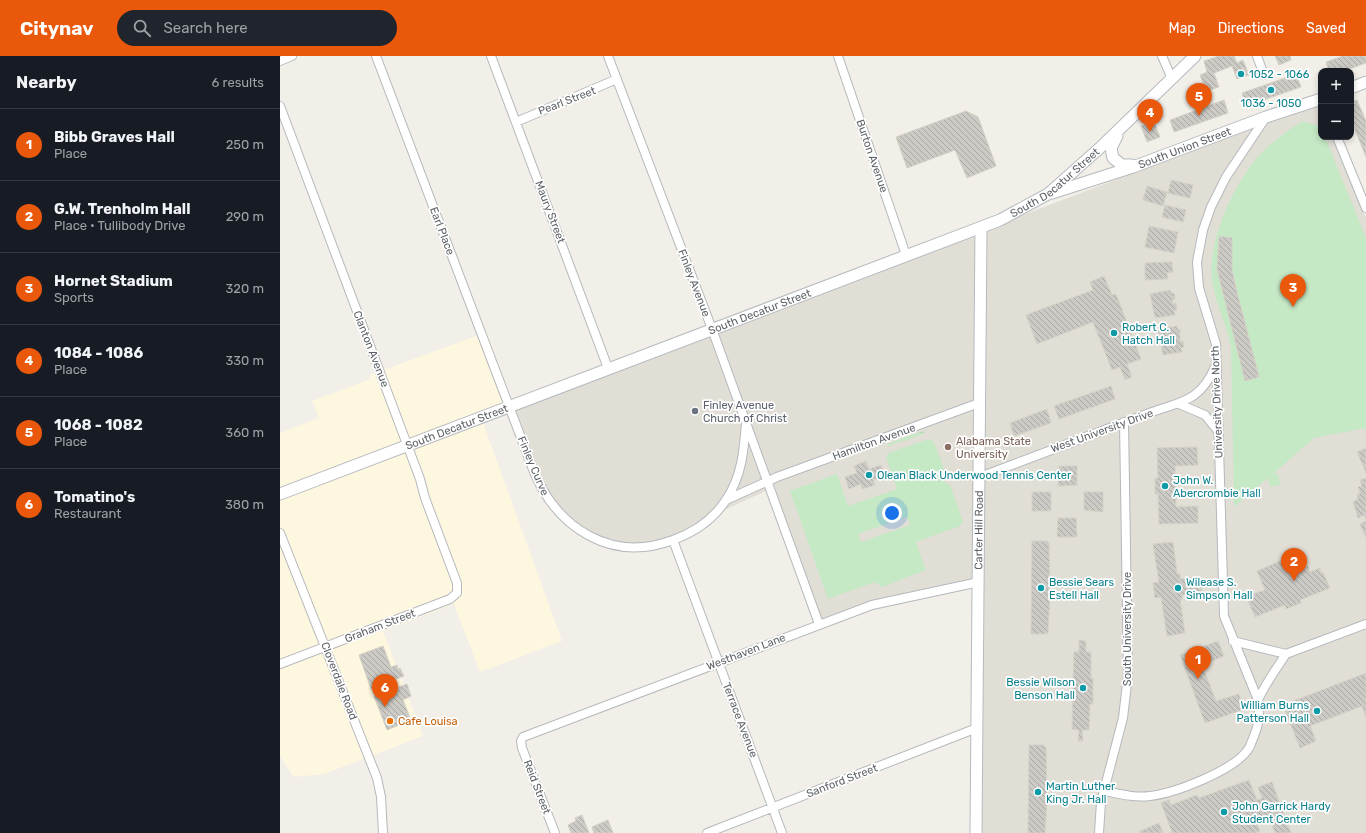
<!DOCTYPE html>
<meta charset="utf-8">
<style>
body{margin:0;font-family:Rubik,sans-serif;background:#20242c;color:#f1f3f6}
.controls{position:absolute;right:12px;top:12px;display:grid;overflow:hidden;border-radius:8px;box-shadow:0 2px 6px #0003}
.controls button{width:36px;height:36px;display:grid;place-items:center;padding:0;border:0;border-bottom:1px solid #363941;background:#171b24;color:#f1f3f6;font:20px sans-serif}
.you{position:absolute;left:612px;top:457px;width:14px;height:14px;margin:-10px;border:3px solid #fff;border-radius:50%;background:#1a73e8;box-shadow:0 0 0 6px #1a73e833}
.badge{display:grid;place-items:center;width:26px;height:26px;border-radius:50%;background:#ea580c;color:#fff;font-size:13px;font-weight:700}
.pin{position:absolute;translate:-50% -33px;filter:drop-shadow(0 1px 2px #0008)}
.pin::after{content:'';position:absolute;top:21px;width:14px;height:12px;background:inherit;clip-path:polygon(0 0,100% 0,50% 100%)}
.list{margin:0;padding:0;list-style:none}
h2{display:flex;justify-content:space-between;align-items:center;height:52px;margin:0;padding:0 16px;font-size:17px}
h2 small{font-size:13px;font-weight:400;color:#9ea1a6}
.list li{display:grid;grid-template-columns:26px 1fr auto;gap:12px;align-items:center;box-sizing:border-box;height:72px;padding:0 16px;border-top:1px solid #363941}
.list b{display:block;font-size:15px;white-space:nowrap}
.list p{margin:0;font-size:13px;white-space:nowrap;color:#9ea1a6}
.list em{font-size:13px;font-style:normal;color:#9ea1a6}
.icon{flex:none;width:22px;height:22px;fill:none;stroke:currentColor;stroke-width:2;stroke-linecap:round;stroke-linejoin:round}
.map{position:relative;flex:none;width:1086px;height:777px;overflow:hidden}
header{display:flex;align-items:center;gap:24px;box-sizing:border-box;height:56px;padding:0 20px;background:#ea580c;color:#fff}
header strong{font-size:19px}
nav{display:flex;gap:22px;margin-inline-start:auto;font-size:14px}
.search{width:280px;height:36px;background:#20242c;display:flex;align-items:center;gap:10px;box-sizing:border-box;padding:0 14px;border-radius:22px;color:#9ea1a6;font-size:15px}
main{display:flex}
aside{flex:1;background:#171b24}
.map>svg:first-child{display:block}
</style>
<header>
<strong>Citynav</strong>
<div class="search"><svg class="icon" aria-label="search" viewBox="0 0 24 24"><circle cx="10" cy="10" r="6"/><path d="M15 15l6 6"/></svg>Search here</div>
<nav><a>Map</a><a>Directions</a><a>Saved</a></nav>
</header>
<main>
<aside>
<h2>Nearby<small>6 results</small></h2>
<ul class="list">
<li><span class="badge">1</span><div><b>Bibb Graves Hall</b><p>Place</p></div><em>250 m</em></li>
<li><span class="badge">2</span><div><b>G.W. Trenholm Hall</b><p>Place · Tullibody Drive</p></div><em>290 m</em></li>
<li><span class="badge">3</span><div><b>Hornet Stadium</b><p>Sports</p></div><em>320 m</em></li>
<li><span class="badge">4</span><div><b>1084 - 1086</b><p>Place</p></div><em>330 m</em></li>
<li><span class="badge">5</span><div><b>1068 - 1082</b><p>Place</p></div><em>360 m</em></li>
<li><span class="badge">6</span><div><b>Tomatino's</b><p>Restaurant</p></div><em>380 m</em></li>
</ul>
</aside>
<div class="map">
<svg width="1086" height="777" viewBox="0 0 1086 777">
<defs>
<pattern id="grass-tufts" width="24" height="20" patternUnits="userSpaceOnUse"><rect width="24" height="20" fill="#c5e8c5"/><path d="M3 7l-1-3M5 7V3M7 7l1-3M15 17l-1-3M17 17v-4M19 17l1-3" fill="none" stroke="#a3c0a4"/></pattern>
<pattern id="building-back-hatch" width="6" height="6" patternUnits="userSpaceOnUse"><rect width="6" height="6" fill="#cccac5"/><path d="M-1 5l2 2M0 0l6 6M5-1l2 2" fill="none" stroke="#a9a8a4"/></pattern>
</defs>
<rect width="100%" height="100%" fill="#f1efe8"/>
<path fill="#fef7e0" d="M207 276 234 351 202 364 282 585 200 616 174 548 103 575 143 680 44 718 14 721 0 700V377L39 362 32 345 91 323 90 319Z"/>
<path fill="#e1ded6" d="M1040 48 1041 81H1053L1086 162V777H701L702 522 541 564 494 431 425 463 403 477 375 486 348 488 322 481 297 468 269 440 234 351 1015 56Z"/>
<path fill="url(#grass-tufts)" d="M643 375 644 378 608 390 607 388Z"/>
<path fill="#c5e8c5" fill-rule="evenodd" d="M1023 65 1041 71V81H1045L1086 182V375L1085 372 1034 382 994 417 998 418 1000 429 990 431 988 422 954 451 951 292C947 269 935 247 932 224 927 187 952 132 976 103 989 88 1006 75 1023 65Z
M649 383 654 386 667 421 664 426 670 429 683 465 680 470 636 486 646 514 602 531 595 526 548 543 510 435 557 418 568 450 617 433 606 402 608 397ZM627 461 630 469 581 486 578 478Z"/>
<path fill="url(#building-back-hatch)" stroke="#d6d1c6" d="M939 0H954L957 7 963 4 969 19 957 23 952 10 934 17 939 31 926 35 920 19 927 16 924 5Z
M995 0H1010L1011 4 999 9Z
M1063 0H1086V7L1064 15H1049L1046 6Z
M1016 18 1021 31 966 50 962 37Z
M944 44 948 57 894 76 890 64Z
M1077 44 1086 65V101L1071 64V46Z
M686 55 698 61 716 110 687 122 675 94 627 112 616 81Z
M874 66 880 81 867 86 861 70Z
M891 124 913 129 910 142 888 137Z
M867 130 887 136 883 150 863 144Z
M885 149 906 154 903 166 882 161Z
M869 170 898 176 894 197 865 191Z
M939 180 952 182V213L955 228 979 321 965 325 937 213Z
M892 206 893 216 887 217 888 223 865 224V207Z
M824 220 832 239 836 238 861 303 847 308 852 321 845 324 840 311 832 314 813 266 757 288 746 259 813 234 810 226Z
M890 234 891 237H894L895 243 892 244 893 248 896 247 897 254H894L895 259 875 262 870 238Z
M897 270 898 274 900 273V286L903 285 904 291 901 292 902 296 883 299 878 273Z
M831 330 835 343 779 363 774 350Z
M767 353 771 367 734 380 730 367Z
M917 391 918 409 895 410 896 451 918 450V467L879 468 878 438H875V422H878L877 392Z
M1086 392V417L1077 396Z
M586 405 589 413 601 409 605 420 593 424 595 429 582 433 581 428 569 433 565 421 577 417 574 410Z
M779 410H797V429L778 430Z
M1086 422V464L1084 459 1078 462 1073 446 1078 443 1077 439 1080 437 1078 431 1082 430 1080 424Z
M752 436H771V455H752Z
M804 436H823V456L804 454Z
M778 462H796L797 481H777Z
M1086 465V482L1080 468Z
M752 485H767L769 487 770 540 768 576 767 578H751V576Z
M893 486 897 518H900V523L920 520 922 536 902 539V544H900L905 577 887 580 881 541 875 542 873 527 879 526 873 488Z
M1007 502 1012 516 1028 510 1030 516 1040 512 1041 517 1043 516 1050 532 1020 544 1021 547 1006 553 1005 549 975 561 968 545 971 544 970 539 985 534 977 515Z
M799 584 806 585V596H811V622H813V648H810L809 674H802L803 685H798L799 674 792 673 794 596H799Z
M938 585 944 600 922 609 936 645 959 638 964 653 925 667 900 599Z
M103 590 111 611 117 609 118 613 120 612 124 620 91 633 79 599Z
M1086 617V661L1082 650 1030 670 1036 685 1020 692 1003 649Z
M127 628 131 640 123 644 131 664 107 674 94 640Z
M749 689H764V691H766L767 745 765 777H748Z
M969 724 977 744 982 742 978 731 992 726 1011 777H995L990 763 977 768 980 775 975 777H889L892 776 881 747 889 744 891 749 917 739 919 742Z
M302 759 309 777H291L288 769 296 765 295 762Z
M328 764 333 777H314L312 771Z
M879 767 883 777H860V775Z"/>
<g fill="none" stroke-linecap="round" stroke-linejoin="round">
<defs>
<path id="minor" d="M96 0 254 416C278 473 332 507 393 484 415 476 433 464 446 444 462 420 464 394 466 366
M211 0 328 312
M328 0 432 273 539 568
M558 0 626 199
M882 0 892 23
M977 0 984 19
M0 5 12 0
M0 50 140 423 145 442 177 527V537L170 543 0 608
M236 66 337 23
M1057 81 1086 152
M899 348 925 359 938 375
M700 421 872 356C903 345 920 345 935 311
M446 444 497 421 699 347
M0 477 97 722 101 741 103 777
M393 484 502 777
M953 585 1006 598 1086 568
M978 644 944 560 936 288 919 232 917 206 923 174 931 151 946 121 986 61
M825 735C840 738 854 742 870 740 895 737 956 714 969 692 973 683 979 670 979 660 979 655 978 650 978 645 980 636 1000 607 1006 598
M275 777 242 692 241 685 243 681 592 549 699 526
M427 777 697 672
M819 777 821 746 843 662 848 619 844 366"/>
<g id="secondary">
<path d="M1071 32 1086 26"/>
<path d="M837 80 831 92 833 102 842 109H852"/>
<path id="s1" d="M772 137 853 111 986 61 1041 43"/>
<path id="s2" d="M0 438 720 164 768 138 822 90 915 0"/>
<path id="s3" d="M696 777 701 172"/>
</g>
</defs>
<use href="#minor" stroke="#b5b8bc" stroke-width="10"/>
<use href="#secondary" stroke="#b6babf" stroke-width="13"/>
<use href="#minor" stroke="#fff" stroke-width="8"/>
<use href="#secondary" stroke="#fff" stroke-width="11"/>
</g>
<g fill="#0f9aa8" stroke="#fff" stroke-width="1.5">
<circle cx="961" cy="18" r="4"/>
<circle cx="991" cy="34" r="4"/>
<circle cx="834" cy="277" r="4"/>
<circle cx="589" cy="419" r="4"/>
<circle cx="885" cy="430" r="4"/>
<circle cx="761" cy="532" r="4"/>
<circle cx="898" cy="532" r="4"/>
<circle cx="803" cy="632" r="4"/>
<circle cx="1037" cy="655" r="4"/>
<circle cx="758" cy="736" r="4"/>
<circle cx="944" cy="756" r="4"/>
</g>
<circle fill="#6b7280" stroke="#fff" stroke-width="1.5" cx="415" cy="355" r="4"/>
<circle fill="#8d6e63" stroke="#fff" stroke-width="1.5" cx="668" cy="391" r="4"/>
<circle fill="#e8710a" stroke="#fff" stroke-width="1.5" cx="110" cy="665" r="4"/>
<g text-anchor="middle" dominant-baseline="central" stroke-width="3.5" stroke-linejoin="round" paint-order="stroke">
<g font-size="11" fill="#0d838f" stroke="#fff" text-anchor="start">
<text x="969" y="18">1052 - 1066</text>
<text x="991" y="47" text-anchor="middle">1036 - 1050</text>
<text x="842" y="271">Robert C.<tspan x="842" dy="13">Hatch Hall</tspan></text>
<text x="597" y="419">Olean Black Underwood Tennis Center</text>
<text x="893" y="424">John W.<tspan x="893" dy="13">Abercrombie Hall</tspan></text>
<text x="769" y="526">Bessie Sears<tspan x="769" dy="13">Estell Hall</tspan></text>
<text x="906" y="526">Wilease S.<tspan x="906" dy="13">Simpson Hall</tspan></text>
<text x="795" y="626" text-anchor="end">Bessie Wilson<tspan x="795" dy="13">Benson Hall</tspan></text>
<text x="1029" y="649" text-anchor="end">William Burns<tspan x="1029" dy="13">Patterson Hall</tspan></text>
<text x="766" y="730">Martin Luther<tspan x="766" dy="13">King Jr. Hall</tspan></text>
<text x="952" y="750">John Garrick Hardy<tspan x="952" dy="13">Student Center</tspan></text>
</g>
<g font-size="11" fill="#5f6368" stroke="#fff">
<text transform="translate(287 45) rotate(-21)">Pearl Street</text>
<text stroke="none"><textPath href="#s1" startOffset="140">South Union Street</textPath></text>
<text transform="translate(592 100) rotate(71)">Burton Avenue</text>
<text stroke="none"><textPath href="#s2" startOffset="837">South Decatur Street</textPath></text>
<text transform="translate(270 156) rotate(69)">Maury Street</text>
<text transform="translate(162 175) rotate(69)">Earl Place</text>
<text transform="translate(414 227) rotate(69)">Finley Avenue</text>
<text stroke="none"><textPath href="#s2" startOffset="513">South Decatur Street</textPath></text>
<text transform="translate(91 293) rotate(69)">Clanton Avenue</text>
<text transform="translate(937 346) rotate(-92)">University Drive North</text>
<text stroke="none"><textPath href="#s2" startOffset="189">South Decatur Street</textPath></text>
<text transform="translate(822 375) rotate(-20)">West University Drive</text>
<text transform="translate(594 386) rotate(-20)">Hamilton Avenue</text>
<text transform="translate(253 410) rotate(67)">Finley Curve</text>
<text stroke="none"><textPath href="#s3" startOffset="303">Carter Hill Road</textPath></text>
<text transform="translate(100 570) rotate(-21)">Graham Street</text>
<text transform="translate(847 573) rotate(-90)">South University Drive</text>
<text transform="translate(466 596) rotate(-21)">Westhaven Lane</text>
<text transform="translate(59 625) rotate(69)">Cloverdale Road</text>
<text transform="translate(460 664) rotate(69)">Terrace Avenue</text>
<text transform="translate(562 725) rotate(-21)">Sanford Street</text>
<text transform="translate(257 731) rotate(69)">Reid Street</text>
</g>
<g font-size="11" fill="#5b616d" stroke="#fff" text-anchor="start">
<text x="423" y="349">Finley Avenue<tspan x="423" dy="13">Church of Christ</tspan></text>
</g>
<g font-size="11" fill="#785e54" stroke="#fff" text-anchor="start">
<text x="676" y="385">Alabama State<tspan x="676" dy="13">University</tspan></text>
</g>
<g font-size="11" fill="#c56008" stroke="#fff" text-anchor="start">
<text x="118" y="665">Cafe Louisa</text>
</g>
</g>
</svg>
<div class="controls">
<button>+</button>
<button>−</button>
</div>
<div class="you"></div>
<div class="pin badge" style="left:918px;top:623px">1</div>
<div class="pin badge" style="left:1014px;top:525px">2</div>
<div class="pin badge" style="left:1013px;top:251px">3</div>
<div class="pin badge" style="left:870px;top:76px">4</div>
<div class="pin badge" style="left:919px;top:60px">5</div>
<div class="pin badge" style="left:105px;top:651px">6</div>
</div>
</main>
